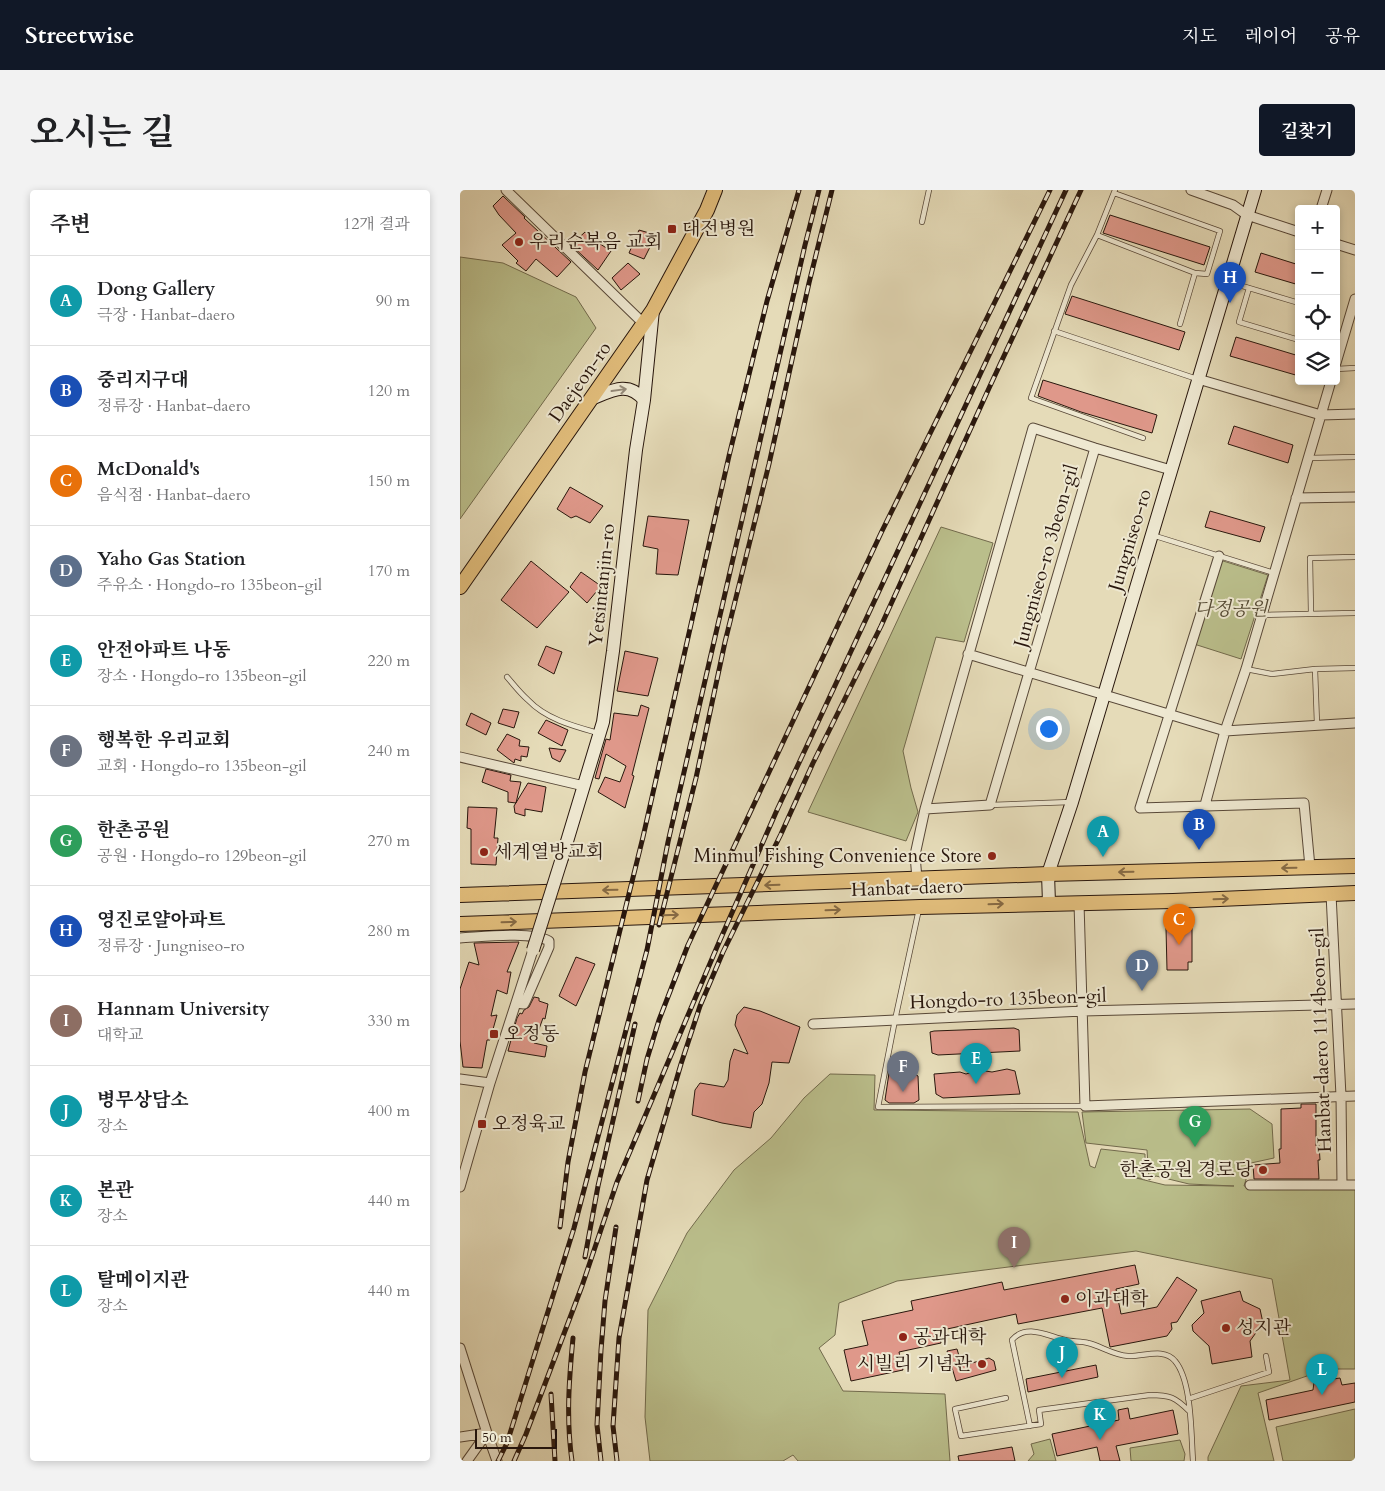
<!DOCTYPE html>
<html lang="ko">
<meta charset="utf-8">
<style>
body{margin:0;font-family:Cardo,"Noto Serif KR",serif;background:#f2f2f2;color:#202124}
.controls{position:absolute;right:15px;top:15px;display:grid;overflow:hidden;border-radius:5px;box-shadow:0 2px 8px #0003}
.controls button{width:45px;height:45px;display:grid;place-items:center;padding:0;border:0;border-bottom:1px solid #e0e0e0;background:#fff;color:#202124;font:25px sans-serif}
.scale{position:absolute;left:15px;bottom:12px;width:82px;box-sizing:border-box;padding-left:5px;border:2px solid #29170d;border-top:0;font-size:14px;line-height:18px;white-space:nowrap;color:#29170d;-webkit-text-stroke:4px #eee8d1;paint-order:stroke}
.you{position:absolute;left:588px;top:538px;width:18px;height:18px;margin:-12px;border:4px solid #fff;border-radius:50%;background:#1a73e8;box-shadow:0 0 0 8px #1a73e833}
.badge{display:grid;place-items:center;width:32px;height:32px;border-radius:50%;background:#111827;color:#fff;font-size:16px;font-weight:700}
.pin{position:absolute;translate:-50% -41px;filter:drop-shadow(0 1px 2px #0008)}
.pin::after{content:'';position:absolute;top:26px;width:18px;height:15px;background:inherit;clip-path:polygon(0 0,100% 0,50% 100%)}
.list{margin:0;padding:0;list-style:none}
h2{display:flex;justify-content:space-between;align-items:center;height:65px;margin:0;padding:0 20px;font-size:21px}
h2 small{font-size:16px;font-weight:400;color:#757577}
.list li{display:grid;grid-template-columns:32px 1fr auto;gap:15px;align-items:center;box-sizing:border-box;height:90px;padding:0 20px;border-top:1px solid #e0e0e0}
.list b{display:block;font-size:19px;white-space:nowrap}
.list p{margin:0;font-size:16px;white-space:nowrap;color:#757577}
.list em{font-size:16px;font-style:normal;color:#757577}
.icon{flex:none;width:28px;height:28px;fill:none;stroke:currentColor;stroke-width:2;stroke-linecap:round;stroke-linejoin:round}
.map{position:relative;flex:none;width:895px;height:1271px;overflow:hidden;border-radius:5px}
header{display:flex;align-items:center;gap:30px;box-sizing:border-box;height:70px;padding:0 25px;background:#111827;color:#fff}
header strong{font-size:24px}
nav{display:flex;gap:28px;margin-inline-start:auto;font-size:18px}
.intro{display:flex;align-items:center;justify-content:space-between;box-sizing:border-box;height:120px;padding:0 30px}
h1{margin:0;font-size:35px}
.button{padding:12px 22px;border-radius:5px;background:#111827;color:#fff;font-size:18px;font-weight:700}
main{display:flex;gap:30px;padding:0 30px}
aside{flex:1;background:#fff;border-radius:5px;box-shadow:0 2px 8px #0003}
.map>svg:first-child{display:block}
</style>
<header>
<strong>Streetwise</strong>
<nav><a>지도</a><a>레이어</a><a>공유</a></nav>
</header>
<div class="intro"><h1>오시는 길</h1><a class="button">길찾기</a></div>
<main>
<aside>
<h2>주변<small>12개 결과</small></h2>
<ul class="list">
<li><span class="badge" style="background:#0f9aa8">A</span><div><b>Dong Gallery</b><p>극장 · Hanbat-daero</p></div><em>90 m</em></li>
<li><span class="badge" style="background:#1a4fb4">B</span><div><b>중리지구대</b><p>정류장 · Hanbat-daero</p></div><em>120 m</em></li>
<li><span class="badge" style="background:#e8710a">C</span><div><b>McDonald's</b><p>음식점 · Hanbat-daero</p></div><em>150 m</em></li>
<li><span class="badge" style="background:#5c6f8a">D</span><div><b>Yaho Gas Station</b><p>주유소 · Hongdo-ro 135beon-gil</p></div><em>170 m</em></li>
<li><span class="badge" style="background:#0f9aa8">E</span><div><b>안전아파트 나동</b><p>장소 · Hongdo-ro 135beon-gil</p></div><em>220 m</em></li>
<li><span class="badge" style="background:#6b7280">F</span><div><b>행복한 우리교회</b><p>교회 · Hongdo-ro 135beon-gil</p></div><em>240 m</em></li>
<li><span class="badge" style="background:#2e9e5b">G</span><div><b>한촌공원</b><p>공원 · Hongdo-ro 129beon-gil</p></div><em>270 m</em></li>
<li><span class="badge" style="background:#1a4fb4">H</span><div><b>영진로얄아파트</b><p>정류장 · Jungniseo-ro</p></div><em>280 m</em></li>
<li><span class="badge" style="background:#8d6e63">I</span><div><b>Hannam University</b><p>대학교</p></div><em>330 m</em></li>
<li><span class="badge" style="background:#0f9aa8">J</span><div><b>병무상담소</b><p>장소</p></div><em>400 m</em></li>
<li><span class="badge" style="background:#0f9aa8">K</span><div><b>본관</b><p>장소</p></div><em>440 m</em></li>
<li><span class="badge" style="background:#0f9aa8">L</span><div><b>탈메이지관</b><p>장소</p></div><em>440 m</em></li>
</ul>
</aside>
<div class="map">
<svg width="895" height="1271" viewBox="0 0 895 1271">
<rect width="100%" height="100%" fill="#e5dbb8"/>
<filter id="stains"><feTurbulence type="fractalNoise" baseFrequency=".004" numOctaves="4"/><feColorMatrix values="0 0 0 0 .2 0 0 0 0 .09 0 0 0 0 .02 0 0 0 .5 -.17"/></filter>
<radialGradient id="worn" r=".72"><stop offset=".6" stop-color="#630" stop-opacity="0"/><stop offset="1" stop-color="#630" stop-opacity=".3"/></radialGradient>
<path fill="#babe8b" stroke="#726a4c" d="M0 67 43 73 116 107 136 138 0 329Z
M481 337 533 353 504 452 476 447 443 561 451 598 458 622 446 651 348 622Z
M760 370 808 385 781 469 734 454Z
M370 884 415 885 414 920 618 922 630 976 635 978 641 959 685 964V989L672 987 705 995 774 996 729 994 696 986 689 990 687 960 626 953 622 922 790 919 812 934 814 968 791 973 784 996 895 998V1179H867L798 1203 814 1271H748V1267L781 1196 830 1190 812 1089 676 1061 437 1091 379 1113 375 1145 359 1158 383 1201 485 1204 490 1271H338L333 1265 323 1271H190L185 1227 188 1120 227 1043 274 980 311 948 344 908Z
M895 1219V1271H823L816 1237Z
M590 1249 596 1271H568L574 1264 571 1254Z
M720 1250 725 1264 724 1271H671L670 1258Z"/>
<path fill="#df988a" stroke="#29170d" d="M43 6 65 27 64 28 111 72 97 87 76 69 66 81 56 73 58 71 42 55 56 43 39 25 33 16Z
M650 25 750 57 744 75 643 43Z
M179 40 196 45 184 69 169 63Z
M125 42 131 48 151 61 138 80 111 55Z
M801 63 839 75V95L795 82Z
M168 73 180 84 161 100 152 88Z
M612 106 725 142 719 160 605 124Z
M776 147 839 166V186L770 166Z
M583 190 697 225 692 243 621 222 578 206Z
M774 236 833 255 828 273 768 254Z
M110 297 143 316 130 333 116 326 111 328 97 319Z
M750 321 805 337 800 352 745 337Z
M188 326 229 330 218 385 196 384 198 359 183 356Z
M71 371 109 402 77 438 41 410Z
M121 382 141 396 127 413 110 397Z
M86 456 102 462 94 484 78 475Z
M165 461 198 468 188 506 157 501Z
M181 515 189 518 172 585 174 586 165 618 138 602 145 587 160 592 166 576 146 564 139 589 135 588 146 549 150 550 154 523 178 526Z
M43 519 59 522 54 538 38 533Z
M11 523 31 533 26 545 6 535Z
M86 530 108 540 102 556 78 543Z
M47 544 60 550 59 556 69 557 67 567 61 566V571L55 569 54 573 37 560Z
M89 558 106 560 100 572 92 568Z
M26 579 51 585 50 591 61 592 56 613 48 612V602L22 592Z
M68 593 86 597 82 622 65 619V626L55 623 54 616Z
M8 617 37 618 34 648H38L36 675 11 674V639L7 638Z
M706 738H732V772H728V780H707Z
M59 752 47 782H51L47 804 37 800 31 826 37 825 30 850H27L22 878 3 877 0 851V799L9 772 19 775 14 753Z
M116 767 135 774 116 816 99 806Z
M74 807 79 808V811L88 814 85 829 83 828 74 853 87 856 85 867 48 861 57 828 60 823 62 824 64 820 69 817Z
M284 817 300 821 340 837 329 873 312 872 309 893 302 914 294 922 291 938 262 933 232 925 235 900 240 893 264 897 268 890 270 871 274 859 288 864 275 835 277 825Z
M554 838 559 840 560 861 478 865 472 863 470 842 474 841Z
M547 879 555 881 560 904 483 908 476 904 474 884 500 882 506 884 519 880 532 882Z
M429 883H453L458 886 459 910 454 913H429L425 910Z
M841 914H856V956L859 955 860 970H858L859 989H794L793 975 820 973 819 959H821V919L841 918Z
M675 1075 679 1094 656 1099 661 1124 697 1117 717 1087 737 1100 717 1132 711 1133 712 1139 707 1146 650 1157 642 1118 558 1134 556 1124 478 1141 481 1153 439 1162 443 1180 391 1191 384 1160 408 1155 402 1131 453 1120 451 1111 542 1092 544 1100Z
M780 1101 783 1111 800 1119 803 1133 790 1151 792 1167 752 1174 749 1156 733 1141 732 1135 744 1123 741 1111Z
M497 1159 502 1176 529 1168 534 1171 536 1180 496 1191 487 1161Z
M636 1175 638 1187 568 1202 566 1189Z
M880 1188 882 1195 895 1193V1212L809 1230 806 1210 853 1200 854 1192Z
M668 1218 670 1229 713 1220 718 1244 656 1256 660 1271H640L637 1257 597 1266 592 1244 659 1230 658 1220Z
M552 1257 555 1271H499L498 1266Z"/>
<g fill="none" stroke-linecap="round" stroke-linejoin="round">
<defs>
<path id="lane" d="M655 0 637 45 611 95 571 208 683 248
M462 32 469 0
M637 45 735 83 747 84 760 41 654 3
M769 92 839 113
M789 98 779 132 839 150
M720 134 735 83
M594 141 737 189
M876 179 895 178
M848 268 895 267
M692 345 814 383
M851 424 850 368 895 367
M801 425 895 423
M786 479 812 484 855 479
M47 487C54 495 60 503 68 510 86 529 113 536 138 543
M857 534 855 479 895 478
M530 615 611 612
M459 719 435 830 418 917 625 916
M546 1208 495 1219 501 1246 581 1234 579 1220 690 1205C710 1205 715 1207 729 1221
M728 1209 809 1182 806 1166
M570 1236 552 1150C566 1133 588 1146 605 1150 612 1152 621 1151 628 1153 641 1156 653 1165 668 1166 683 1167 704 1157 715 1171 732 1191 731 1244 733 1271"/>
<path id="street" d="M46 0 183 133
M731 0 773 15 787 25 839 42
M861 19 867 0
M876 54 895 60
M876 173 895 109
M738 189 861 225 895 224
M836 308 895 307
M759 366 680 618 844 613 850 677
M508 464 765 541 895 533
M0 567 124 596
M745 615 765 541 786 479 871 191
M465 619 530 615 635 258
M457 689 455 665 465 619 573 238 635 258 711 280
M871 704 881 906 882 995
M619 713 625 916 895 906
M0 748C22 747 70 741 89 751V757L66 810 64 814 56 813
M353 834 623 821 895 814
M0 889 30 893
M790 995H895
M0 997 30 893 73 760
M0 1158 27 1243 37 1271
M0 1247 27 1243
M7 1271 27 1243"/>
<path id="secondary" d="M131 209C151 201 168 190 184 210
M102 668 143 532 153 461 176 260 184 210 193 120
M589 713 588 684 612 612 795 0"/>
<path id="primary" d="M0 397 193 120 247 20 255 0
M0 705 588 684 895 676
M0 734 460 717 713 711 895 703"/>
</defs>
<use href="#lane" stroke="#584838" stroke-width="6"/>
<use href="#street" stroke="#584838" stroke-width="11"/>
<use href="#secondary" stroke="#29170d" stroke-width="14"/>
<use href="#primary" stroke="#29170d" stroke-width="16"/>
<use href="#lane" stroke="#eee8d1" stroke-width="4.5"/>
<use href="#street" stroke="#eee8d1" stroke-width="9"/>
<use href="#secondary" stroke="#eee8d1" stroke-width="12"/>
<use href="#primary" stroke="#e2be7c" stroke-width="14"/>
<defs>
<path id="rail" d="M199 735 236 588 265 452 309 274 349 93 372 0
M178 911 187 869 199 830 228 755 422 341 590 0
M100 1037 108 972 125 882 183 647 269 266 307 111 339 0
M125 1067 138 996 175 834
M91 1204 95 1271
M38 1271 47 1253 114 1038 187 760 208 652 345 55 359 0
M54 1271 66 1244 122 1096 157 992 257 757 317 620 606 0
M112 1271C106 1229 109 1190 113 1148
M141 1271 137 1235 141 1160 145 1111 156 1037
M157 1271 153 1236 159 1148 187 990 221 874 240 816 263 762 321 644 353 573 421 436 530 196 621 0"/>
</defs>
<use href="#rail" stroke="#29170d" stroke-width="5"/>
<use href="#rail" stroke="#eee8d1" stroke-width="3" stroke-dasharray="9" stroke-linecap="butt"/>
<defs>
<path id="secondary-bridge" d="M73 760 102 668"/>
</defs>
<use href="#secondary-bridge" stroke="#29170d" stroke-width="14" stroke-linecap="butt"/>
<use href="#secondary-bridge" stroke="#eee8d1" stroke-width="12"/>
</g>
<defs><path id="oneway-shaft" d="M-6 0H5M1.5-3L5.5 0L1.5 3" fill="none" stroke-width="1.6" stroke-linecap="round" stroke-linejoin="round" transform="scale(1.25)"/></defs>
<use stroke="#958a79" href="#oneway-shaft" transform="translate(159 200) rotate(-8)"/>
<g stroke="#866a44">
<use href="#oneway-shaft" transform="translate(829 678) rotate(179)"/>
<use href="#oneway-shaft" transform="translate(666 682) rotate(179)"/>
<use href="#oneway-shaft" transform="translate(312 695) rotate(178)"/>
<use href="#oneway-shaft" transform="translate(150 700) rotate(179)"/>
<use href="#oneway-shaft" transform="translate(761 709) rotate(-2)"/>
<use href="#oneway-shaft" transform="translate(536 714) rotate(-2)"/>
<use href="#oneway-shaft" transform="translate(373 720) rotate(-2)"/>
<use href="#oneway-shaft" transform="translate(211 725) rotate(-2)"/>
<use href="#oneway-shaft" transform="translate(49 732) rotate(-2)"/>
</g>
<g fill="#8f2418" stroke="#eee8d1" stroke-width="2">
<rect x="207" y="34" width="10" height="10" rx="2.5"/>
<circle cx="59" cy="52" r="5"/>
<circle cx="24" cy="662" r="5"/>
<circle cx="532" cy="666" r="5"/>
<rect x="29" y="839" width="10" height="10" rx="2.5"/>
<rect x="17" y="929" width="10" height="10" rx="2.5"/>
<circle cx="803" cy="980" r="5"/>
<circle cx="605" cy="1109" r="5"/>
<circle cx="766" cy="1138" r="5"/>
<circle cx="443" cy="1147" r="5"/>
<circle cx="522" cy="1174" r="5"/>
</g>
<g text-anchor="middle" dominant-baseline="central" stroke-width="4" stroke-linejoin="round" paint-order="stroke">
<g font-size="19" fill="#29170d" stroke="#eee8d1" text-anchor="start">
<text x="222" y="39">대전병원</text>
<text x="69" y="52">우리순복음 교회</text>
<text x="34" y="662">세계열방교회</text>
<text x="522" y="666" text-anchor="end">Minmul Fishing Convenience Store</text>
<text x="44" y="844">오정동</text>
<text x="32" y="934">오정육교</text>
<text x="793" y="980" text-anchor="end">한촌공원 경로당</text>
<text x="615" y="1109">이과대학</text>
<text x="776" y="1138">성지관</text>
<text x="453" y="1147">공과대학</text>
<text x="512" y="1174" text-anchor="end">시빌리 기념관</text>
</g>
<g font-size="19" fill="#29170d" stroke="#eee8d1">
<text transform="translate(120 192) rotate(-55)">Daejeon-ro</text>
<text transform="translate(670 350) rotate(-73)">Jungniseo-ro</text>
<text transform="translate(586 366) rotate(-74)">Jungniseo-ro 3beon-gil</text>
<text transform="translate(142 395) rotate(-84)">Yetsintanjin-ro</text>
<text transform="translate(447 698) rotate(-2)">Hanbat-daero</text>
<text transform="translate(548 809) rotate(-2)">Hongdo-ro 135beon-gil</text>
<text transform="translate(861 850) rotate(-92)">Hanbat-daero 1114beon-gil</text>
</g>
<g font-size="19" font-style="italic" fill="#544933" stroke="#eee8d1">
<text x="771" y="419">다정공원</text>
</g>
</g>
<rect width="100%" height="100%" filter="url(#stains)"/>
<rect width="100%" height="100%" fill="url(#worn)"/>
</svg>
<div class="controls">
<button>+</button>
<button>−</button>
<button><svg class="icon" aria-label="locate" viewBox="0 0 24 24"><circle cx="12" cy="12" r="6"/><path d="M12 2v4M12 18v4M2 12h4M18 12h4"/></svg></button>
<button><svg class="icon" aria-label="layers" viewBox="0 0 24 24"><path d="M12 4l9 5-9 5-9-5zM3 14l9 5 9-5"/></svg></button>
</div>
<div class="scale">50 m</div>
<div class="you"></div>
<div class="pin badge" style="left:643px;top:667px;background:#0f9aa8">A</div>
<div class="pin badge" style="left:739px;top:660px;background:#1a4fb4">B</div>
<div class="pin badge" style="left:719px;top:755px;background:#e8710a">C</div>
<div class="pin badge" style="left:682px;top:801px;background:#5c6f8a">D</div>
<div class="pin badge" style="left:516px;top:894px;background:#0f9aa8">E</div>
<div class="pin badge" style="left:443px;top:902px;background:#6b7280">F</div>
<div class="pin badge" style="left:735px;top:957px;background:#2e9e5b">G</div>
<div class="pin badge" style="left:770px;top:113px;background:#1a4fb4">H</div>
<div class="pin badge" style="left:554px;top:1078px;background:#8d6e63">I</div>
<div class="pin badge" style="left:602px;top:1188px;background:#0f9aa8">J</div>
<div class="pin badge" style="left:640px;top:1250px;background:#0f9aa8">K</div>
<div class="pin badge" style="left:862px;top:1205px;background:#0f9aa8">L</div>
</div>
</main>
